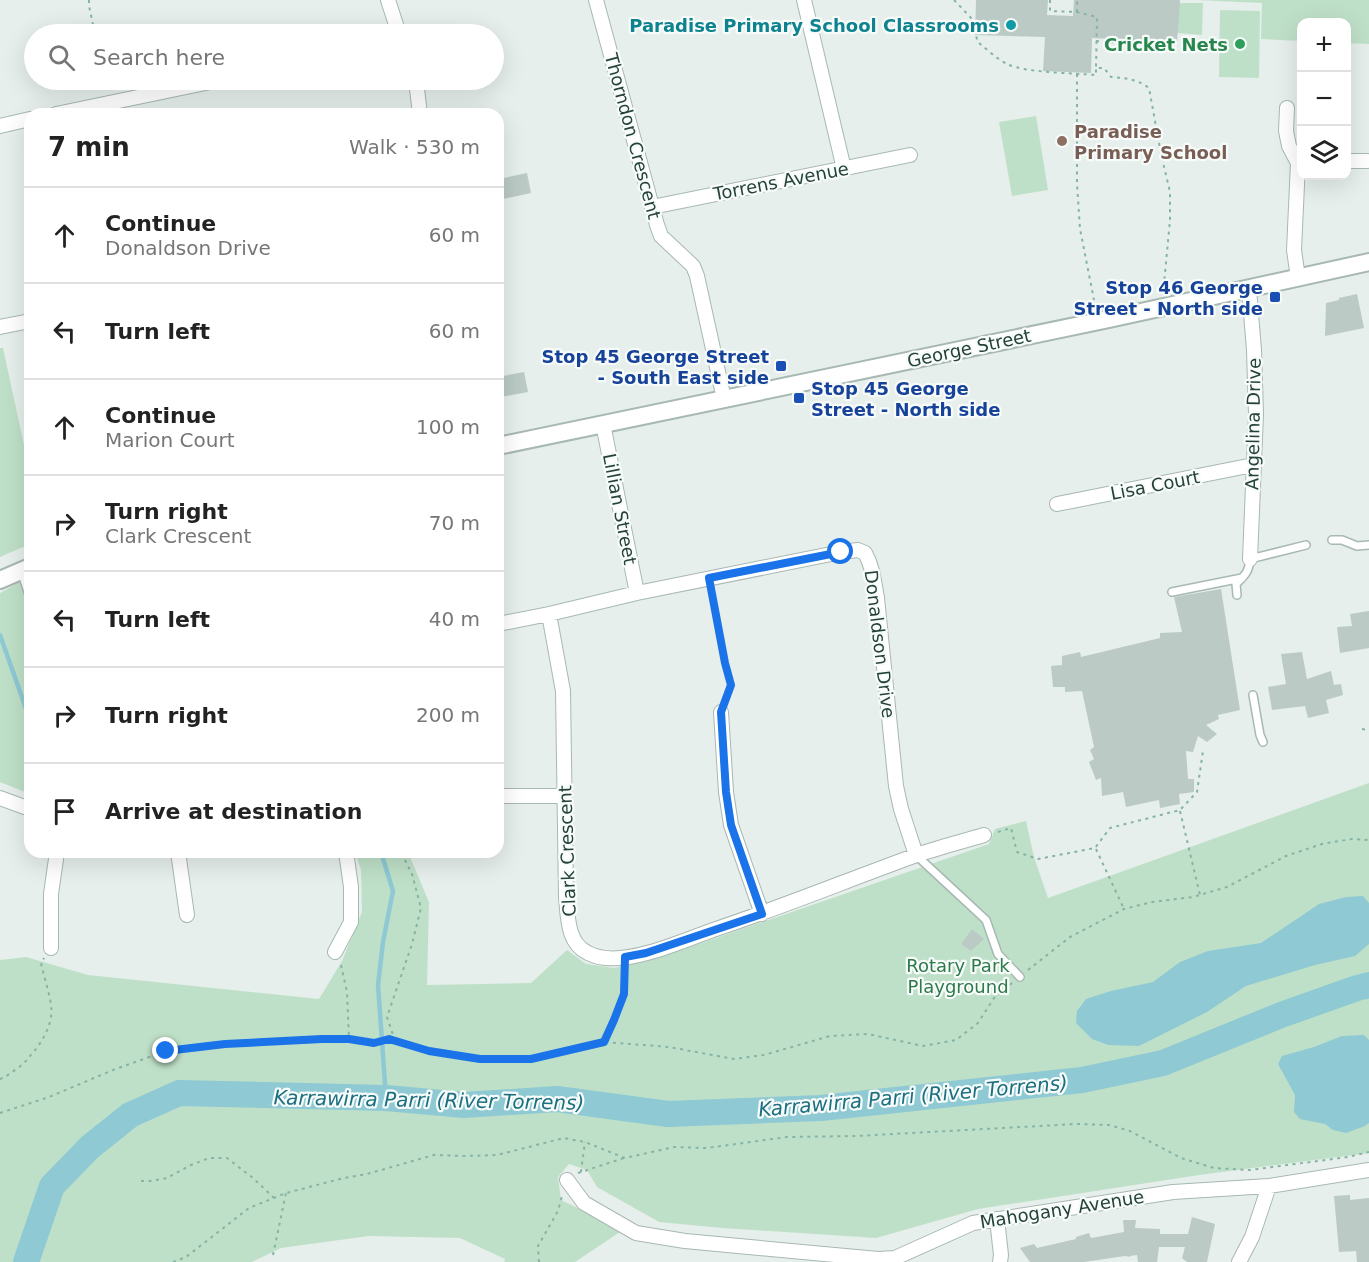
<!DOCTYPE html>
<meta charset="utf-8">
<style>
body{margin:0;font-family:"DejaVu Sans",sans-serif;background:#f6f6f6;color:#222}
.controls{position:absolute;right:18px;top:18px;display:grid;overflow:hidden;border-radius:12px;box-shadow:0 6px 24px #0002}
.controls button{width:54px;height:54px;display:grid;place-items:center;padding:0;border:0;border-bottom:2px solid #e0e0e0;background:#fff;color:#222;font:30px sans-serif}
.stop{position:absolute;width:18px;height:18px;margin:-14px;border:4px solid #1a73e8;border-radius:50%;background:#fff}
.stop.end{background:#1a73e8;border-color:#fff;box-shadow:0 2px 6px #0008}
.list{margin:0;padding:0;list-style:none}
h2{display:flex;justify-content:space-between;align-items:center;height:78px;margin:0;padding:0 24px;font-size:26px}
h2 small{font-size:20px;font-weight:400;color:#767676}
.list li{display:grid;grid-template-columns:39px 1fr auto;gap:18px;align-items:center;box-sizing:border-box;height:96px;padding:0 24px;border-top:2px solid #e0e0e0}
.list b{display:block;font-size:22px;white-space:nowrap}
.list p{margin:0;font-size:20px;white-space:nowrap;color:#767676}
.list em{font-size:20px;font-style:normal;color:#767676}
.icon{flex:none;width:33px;height:33px;fill:none;stroke:currentColor;stroke-width:2;stroke-linecap:round;stroke-linejoin:round}
.map{position:relative;flex:none;width:1369px;height:1262px;overflow:hidden}
.search{position:absolute;background:#fff;box-shadow:0 6px 24px #0002;left:24px;top:24px;width:480px;height:66px;display:flex;align-items:center;gap:15px;box-sizing:border-box;padding:0 21px;border-radius:33px;color:#767676;font-size:22px}
.panel{position:absolute;background:#fff;box-shadow:0 6px 24px #0002;left:24px;top:108px;width:480px;height:750px;border-radius:18px}
.map>svg:first-child{display:block}
</style>
<div class="map">
<svg width="1369" height="1262" viewBox="0 0 1369 1262">
<rect width="100%" height="100%" fill="#e6efeb"/>
<path fill="#bfe0c8" d="M1197 0H1369V44L1347 43 1346 22H1302L1301 41 1261 39 1262 3Z
M1179 3H1203L1202 35 1177 33Z
M1220 10 1260 11 1259 78 1219 77Z
M1036 116 1048 190 1012 196 999 122Z
M0 348H3L30 473V544L0 557Z
M27 578 30 585V794L0 782V593Z
M1369 783V1153L1199 1175 978 1209 876 1238 722 1228 659 1222 597 1187 587 1170 569 1164 558 1177 561 1200 623 1230 575 1262H504L505 1259 460 1238 369 1236 281 1248 252 1262H0V960L26 957 88 975 319 999 342 961 362 912 361 870 355 852H408L429 902 427 985 531 983 567 950 586 964 614 968 655 959 989 844 995 829 1026 821 1034 857 1048 898Z"/>
<path fill="#8ec9d4" d="M1363 896 1369 903V944L1355 956 1315 965 1246 986 1207 1012 1139 1046 1108 1045 1092 1039 1076 1023 1077 1011 1086 999 1111 991 1153 982 1180 962 1208 951 1261 943 1319 904 1346 897Z
M1364 1035 1369 1040V1123L1365 1126 1346 1133 1333 1130 1325 1124 1300 1119 1294 1112 1295 1095 1278 1064 1282 1056 1314 1047 1342 1036Z"/>
<g fill="none" stroke-linecap="round" stroke-linejoin="round">
<path stroke="#8ec9d4" stroke-width="4.5" d="M0 635 30 720
M381 852 393 891 383 942 378 985 386 1098"/>
<path stroke="#8ec9d4" stroke-width="26" d="M26 1262 52 1186 90 1147 130 1115 179 1093 386 1098 464 1105 557 1099 668 1114 821 1108 1082 1080 1163 1063 1281 1015 1357 988 1369 985"/>
</g>
<path fill="#bbcac4" d="M976 0H1048L1047 15 1073 16 1074 0H1180L1177 43 1092 38 1091 73 1043 71 1045 37 975 35Z
M527 173 531 193 503 199 499 179Z
M1357 294 1364 328 1325 336 1326 303 1339 300V298Z
M524 372 528 392 501 397 498 377Z
M1221 589 1240 710 1218 715 1219 719 1206 725 1217 734 1207 742 1198 736 1193 752 1186 751 1188 779H1194V792L1179 794 1180 804 1160 808 1159 800 1126 807 1123 792 1102 796 1101 778 1096 780 1089 762 1094 759 1090 750 1094 747 1082 691 1065 692V687H1053L1051 666 1062 665V656L1080 652 1081 657 1160 638V633L1182 632 1174 597Z
M1369 611V648L1340 653 1337 627 1352 626 1350 614Z
M1302 652 1307 679 1331 671 1334 685 1341 684 1343 695 1326 700 1329 713 1308 718 1305 706 1272 710 1268 687 1286 684 1281 654Z
M972 929 984 939 971 951 961 944Z
M1350 1195V1200L1369 1198V1262H1357L1356 1251 1339 1252 1334 1196Z
M1192 1217 1215 1224 1207 1262H1187L1182 1258 1185 1247H1159L1157 1262H1138L1137 1255 1130 1256V1257L1125 1256 1084 1262H1030L1020 1248 1034 1244 1037 1248 1076 1239V1237L1089 1233 1091 1238 1124 1232 1123 1220H1136L1135 1228 1160 1229V1234H1188Z"/>
<g fill="none" stroke-linecap="round" stroke-linejoin="round">
<defs>
<path id="service" d="M1332 540H1342L1357 546 1369 545
M21 571 30 598
M1172 592 1242 578
M1237 595 1236 584C1245 575 1249 572 1250 559L1306 545
M1253 695 1260 735 1263 742
M917 856 986 920 998 954 1020 977"/>
<path id="minor" d="M388 0 399 34
M596 0 657 225 661 236 693 266 697 276 724 399
M804 0 844 169
M414 80 417 89 420 114
M1287 108 1286 131 1289 146 1298 163 1294 250 1298 278
M56 114 220 80
M0 126 30 119
M1346 161H1367
M652 207 910 155
M1249 289 1254 350 1256 414 1250 559
M0 327 30 321
M603 424 637 593
M1057 504 1253 465
M549 614 563 691 566 897C568 917 567 943 588 953 605 962 629 958 647 953 670 947 693 937 716 929 782 907 848 880 914 856 937 848 961 842 984 835
M498 624 549 614 637 593 841 552 858 550 865 553C873 567 874 582 877 598L896 786 901 809 916 855
M721 712 726 792 731 825 762 914
M498 796H564
M0 798 30 809
M178 852 187 915
M51 948V894L57 852
M335 952 351 922V887L346 852
M567 1180 584 1203 636 1233 685 1241 878 1259 895 1258 973 1223 1173 1192 1269 1186 1369 1170
M997 1219 1001 1255 1000 1262
M1239 1262 1252 1237 1269 1186"/>
<path id="tertiary" d="M498 446 1109 319 1369 262
M0 580 30 567"/>
</defs>
<use href="#service" stroke="#a8b8b2" stroke-width="10"/>
<use href="#minor" stroke="#a8b8b2" stroke-width="16"/>
<use href="#tertiary" stroke="#a8b8b2" stroke-width="20"/>
<path stroke="#86b3a5" stroke-width="2" stroke-dasharray="3 4.5" stroke-linecap="butt" d="M89 0V6L95 34
M954 0 975 22 977 41C986 49 996 58 1007 64 1025 73 1074 73 1096 75V68
M1050 0V11L1077 12 1097 17 1096 68H1104L1111 77C1125 78 1137 79 1149 88L1161 154 1170 192V220L1164 284
M1077 12V0
M1096 41 1149 45
M1077 74V184L1080 229 1094 300
M105 80 107 88
M711 593 725 663 731 685 726 698
M1362 729 1369 730
M1180 811 1200 895
M998 832 1011 828 1017 852 1038 859 1095 848 1110 828 1180 810 1197 792 1203 751
M1096 849 1124 909
M341 965 347 992 349 1039
M1028 970 1070 937 1124 909 1152 902 1193 897 1227 887 1286 856 1322 844 1352 839 1369 840
M395 1041 387 1017 412 944 421 908 412 874 401 852
M604 1041 614 1020 623 994 624 972
M0 1079 5 1077C13 1071 24 1065 30 1056 42 1043 54 1023 51 1005 49 991 44 977 41 963L44 958
M0 1113 49 1097 113 1070 166 1051 225 1044 322 1039H349L374 1043 389 1039 429 1051 480 1059H531L604 1042 669 1047 734 1059 764 1055 830 1036 868 1034 923 1046 956 1040 978 1023 994 998 1012 983
M581 1172 585 1142
M578 1173 624 1158
M141 1181H151L167 1178 191 1165 209 1158H227L253 1178 274 1198
M273 1255 286 1193
M173 1262 186 1257 249 1208 286 1193 344 1178 367 1174 434 1155 466 1156 497 1155 564 1138 585 1142 625 1158 674 1147 707 1148 787 1137 856 1136 1076 1124 1109 1125 1130 1131 1181 1158 1214 1168 1250 1170 1348 1157 1369 1152
M539 1262 538 1246 558 1211 562 1196"/>
<use href="#service" stroke="#fff" stroke-width="7"/>
<use href="#minor" stroke="#fff" stroke-width="14"/>
<use href="#tertiary" stroke="#fff" stroke-width="16"/>
</g>
<g fill="none" stroke-linecap="round" stroke-linejoin="round">
<path stroke="#1a73e8" stroke-width="8" d="M166 1051 225 1044 322 1039H349L374 1043 389 1039 429 1051 480 1059H531L604 1042 614 1020 624 994 625 957 646 953 762 914 731 825 726 792 721 712 731 685 725 663 709 578 841 552"/>
</g>
<circle fill="#0f9aa8" stroke="#f7fbf9" stroke-width="2" cx="1011" cy="25" r="6"/>
<circle fill="#2e9e5b" stroke="#f7fbf9" stroke-width="2" cx="1240" cy="44" r="6"/>
<circle fill="#8d6e63" stroke="#f7fbf9" stroke-width="2" cx="1062" cy="141" r="6"/>
<g fill="#1a4fb4" stroke="#f7fbf9" stroke-width="2">
<rect x="1269" y="291" width="12" height="12" rx="3"/>
<rect x="775" y="360" width="12" height="12" rx="3"/>
<rect x="793" y="392" width="12" height="12" rx="3"/>
</g>
<g text-anchor="middle" dominant-baseline="central" stroke-width="4.5" stroke-linejoin="round" paint-order="stroke">
<g font-size="18" font-weight="bold" fill="#0d838f" stroke="#f7fbf9" text-anchor="end">
<text x="999" y="25">Paradise Primary School Classrooms</text>
</g>
<g font-size="18" font-weight="bold" fill="#27864d" stroke="#f7fbf9" text-anchor="end">
<text x="1228" y="44">Cricket Nets</text>
</g>
<g font-size="18" font-weight="bold" fill="#785e54" stroke="#f7fbf9" text-anchor="start">
<text x="1074" y="131">Paradise<tspan x="1074" dy="21">Primary School</tspan></text>
</g>
<g font-size="18" fill="#24423a" stroke="#f7fbf9">
<text transform="translate(633 136) rotate(75)">Thorndon Crescent</text>
<text transform="translate(781 181) rotate(-11)">Torrens Avenue</text>
<text transform="translate(969 348) rotate(-12)">George Street</text>
<text transform="translate(1253 424) rotate(-89)">Angelina Drive</text>
<text transform="translate(1155 485) rotate(-11)">Lisa Court</text>
<text transform="translate(620 509) rotate(79)">Lillian Street</text>
<text transform="translate(880 644) rotate(83)">Donaldson Drive</text>
<text transform="translate(567 851) rotate(-92)">Clark Crescent</text>
<text transform="translate(1062 1209) rotate(-9)">Mahogany Avenue</text>
</g>
<g font-size="18" font-weight="bold" fill="#164399" stroke="#f7fbf9" text-anchor="end">
<text x="1263" y="287">Stop 46 George<tspan x="1263" dy="21">Street - North side</tspan></text>
<text x="769" y="356">Stop 45 George Street<tspan x="769" dy="21">- South East side</tspan></text>
<text x="811" y="388" text-anchor="start">Stop 45 George<tspan x="811" dy="21">Street - North side</tspan></text>
</g>
<g font-size="18" fill="#2d7a4b" stroke="#f7fbf9">
<text x="958" y="965">Rotary Park<tspan x="958" dy="21">Playground</tspan></text>
</g>
<g font-size="20" font-style="italic" fill="#1c6f80" stroke="#f7fbf9">
<text transform="translate(913 1096) rotate(-5)">Karrawirra Parri (River Torrens)</text>
<text transform="translate(429 1100) rotate(1)">Karrawirra Parri (River Torrens)</text>
</g>
</g>
</svg>
<div class="controls">
<button>+</button>
<button>−</button>
<button><svg class="icon" aria-label="layers" viewBox="0 0 24 24"><path d="M12 4l9 5-9 5-9-5zM3 14l9 5 9-5"/></svg></button>
</div>
<div class="stop" style="left:841px;top:552px"></div>
<div class="stop end" style="left:166px;top:1051px"></div>
<div class="search"><svg class="icon" aria-label="search" viewBox="0 0 24 24"><circle cx="10" cy="10" r="6"/><path d="M15 15l6 6"/></svg>Search here</div>
<section class="panel">
<h2>7 min<small>Walk · 530 m</small></h2>
<ul class="list">
<li><svg class="icon" aria-label="ahead" viewBox="0 0 24 24"><path d="M12 20V5M6 11l6-6 6 6"/></svg><div><b>Continue</b><p>Donaldson Drive</p></div><em>60 m</em></li>
<li><svg class="icon" aria-label="left" viewBox="0 0 24 24"><path d="M17 20v-9H6M10 6l-5 5 5 5"/></svg><div><b>Turn left</b></div><em>60 m</em></li>
<li><svg class="icon" aria-label="ahead" viewBox="0 0 24 24"><path d="M12 20V5M6 11l6-6 6 6"/></svg><div><b>Continue</b><p>Marion Court</p></div><em>100 m</em></li>
<li><svg class="icon" aria-label="right" viewBox="0 0 24 24"><path d="M7 20v-9h11M14 6l5 5-5 5"/></svg><div><b>Turn right</b><p>Clark Crescent</p></div><em>70 m</em></li>
<li><svg class="icon" aria-label="left" viewBox="0 0 24 24"><path d="M17 20v-9H6M10 6l-5 5 5 5"/></svg><div><b>Turn left</b></div><em>40 m</em></li>
<li><svg class="icon" aria-label="right" viewBox="0 0 24 24"><path d="M7 20v-9h11M14 6l5 5-5 5"/></svg><div><b>Turn right</b></div><em>200 m</em></li>
<li><svg class="icon" aria-label="arrive" viewBox="0 0 24 24"><path d="M6 21V4h12l-3 4 3 4H6"/></svg><div><b>Arrive at destination</b></div></li>
</ul>
</section>
</div>
